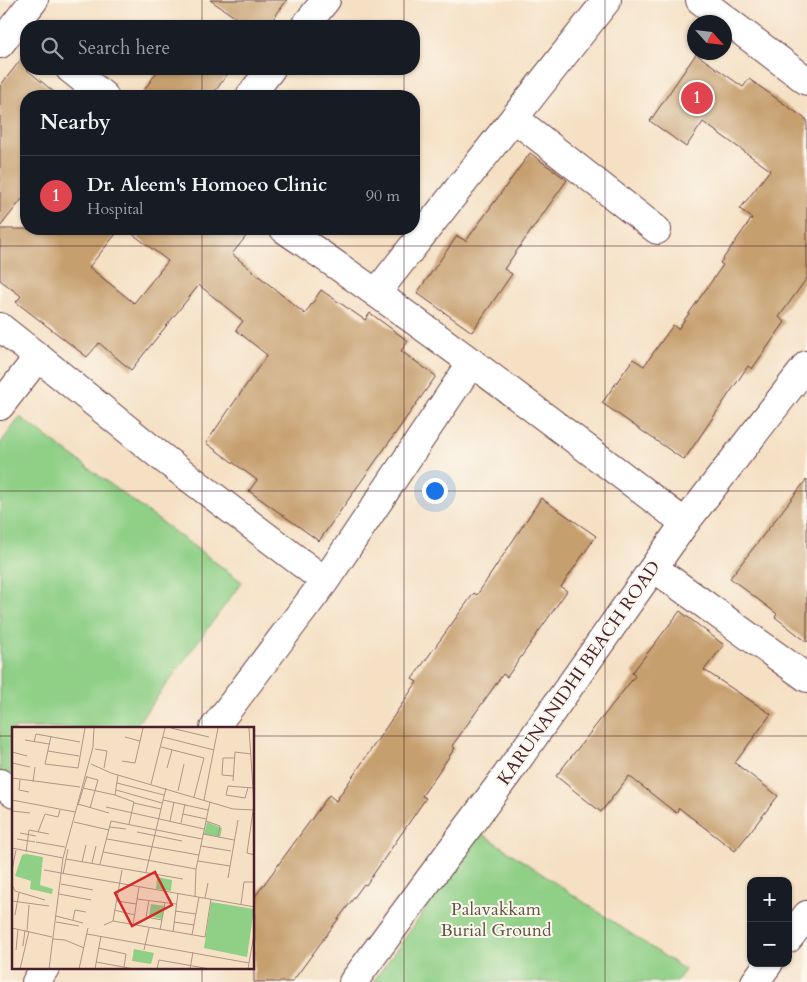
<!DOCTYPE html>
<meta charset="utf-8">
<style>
body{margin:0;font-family:Cardo,serif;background:#242831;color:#f1f3f6}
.controls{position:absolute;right:15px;bottom:15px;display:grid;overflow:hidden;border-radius:10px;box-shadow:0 1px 4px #0004}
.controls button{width:45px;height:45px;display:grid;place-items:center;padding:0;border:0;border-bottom:1px solid #363941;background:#171b24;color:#f1f3f6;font:25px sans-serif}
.compass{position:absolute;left:687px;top:15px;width:45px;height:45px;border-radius:50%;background:#171b24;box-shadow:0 1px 4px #0004;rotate:117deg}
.you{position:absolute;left:434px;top:490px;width:18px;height:18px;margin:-12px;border:4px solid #fff;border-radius:50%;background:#1a73e8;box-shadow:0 0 0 8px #1a73e833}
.badge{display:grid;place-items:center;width:32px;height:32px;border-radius:50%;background:#1f6fb2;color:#fff;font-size:16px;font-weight:700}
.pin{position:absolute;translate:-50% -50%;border:2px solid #fff;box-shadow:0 1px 5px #0006}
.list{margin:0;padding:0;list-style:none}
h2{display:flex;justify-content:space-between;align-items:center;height:65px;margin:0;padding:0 20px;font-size:21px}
h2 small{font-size:16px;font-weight:400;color:#9ea1a6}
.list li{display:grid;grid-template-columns:32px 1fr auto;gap:15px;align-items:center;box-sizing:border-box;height:80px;padding:0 20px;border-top:1px solid #363941}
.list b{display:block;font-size:19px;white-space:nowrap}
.list p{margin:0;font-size:16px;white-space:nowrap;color:#9ea1a6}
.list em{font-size:16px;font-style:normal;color:#9ea1a6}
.icon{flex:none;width:28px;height:28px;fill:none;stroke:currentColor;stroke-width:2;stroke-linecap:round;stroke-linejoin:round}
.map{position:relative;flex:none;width:807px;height:982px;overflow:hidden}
.search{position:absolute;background:#171b24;box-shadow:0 1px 4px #0004;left:20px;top:20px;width:400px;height:55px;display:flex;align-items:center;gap:12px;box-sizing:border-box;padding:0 18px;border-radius:20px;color:#9ea1a6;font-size:19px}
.panel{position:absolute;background:#171b24;box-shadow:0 1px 4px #0004;left:20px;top:90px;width:400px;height:145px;border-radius:20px}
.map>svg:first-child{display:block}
</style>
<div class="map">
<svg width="807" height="982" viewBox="0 0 807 982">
<rect width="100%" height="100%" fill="#fbf7ec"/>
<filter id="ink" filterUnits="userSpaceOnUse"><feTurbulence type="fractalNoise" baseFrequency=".02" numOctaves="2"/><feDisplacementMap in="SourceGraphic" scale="10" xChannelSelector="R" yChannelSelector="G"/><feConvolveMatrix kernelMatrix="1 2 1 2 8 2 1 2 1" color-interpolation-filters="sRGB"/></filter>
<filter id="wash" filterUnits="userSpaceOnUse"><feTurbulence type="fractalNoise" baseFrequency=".0096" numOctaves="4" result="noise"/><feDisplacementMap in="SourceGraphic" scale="20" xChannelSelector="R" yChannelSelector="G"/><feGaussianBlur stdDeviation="1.12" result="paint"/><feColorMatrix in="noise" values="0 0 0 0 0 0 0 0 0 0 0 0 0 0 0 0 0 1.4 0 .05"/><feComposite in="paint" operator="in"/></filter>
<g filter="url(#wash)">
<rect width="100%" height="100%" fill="#f5e0c4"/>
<path fill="#8fcf86" stroke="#6c7758" d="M20 417 242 582 134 728H14V790L0 780V444Z
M481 833 685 970 676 982H373Z"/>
<g id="blocks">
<path fill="#c69f6e" d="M210 0H287L268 26H248Z
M26 53V69L59 96H26V194L0 227V86Z
M696 54 743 87 749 79 807 120V278L779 317 785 322 752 369 748 366 684 460 602 403 633 359 644 366 673 325 678 329 723 265 720 263 752 218 740 209 770 170 703 122 686 147 650 121Z
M159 69H231L212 96H140Z
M530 153 567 180 504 269 512 274 472 332 417 293 457 236 466 241Z
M0 229H120L89 267 134 303 168 261 126 229H252L232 254 305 314 321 290 365 320 370 313 408 341 401 351 436 376 319 541 249 491 257 480 206 443 267 355 236 330 243 321 199 285 131 370 99 343 87 357 16 302 21 296 0 280Z
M807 479V642L775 617 777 614 730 578Z
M541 498 596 536 561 587 567 591 507 677 503 674 452 746 455 748 422 796 426 798 366 885 364 884 292 982H254V898L329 795 336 801 417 682 412 679 474 593 477 595Z
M680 611 724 645 704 670 771 714 735 763 778 796 735 851 679 808 676 813 629 776 601 812 556 776 635 676 632 673Z"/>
</g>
</g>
<g filter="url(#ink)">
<use href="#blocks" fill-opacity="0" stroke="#643c42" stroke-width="1"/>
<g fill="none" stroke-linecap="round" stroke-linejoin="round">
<defs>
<path id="minor" d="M700 0 807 81
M305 26 326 0
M0 44 34 0
M70 69 104 96
M250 96 271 69
M514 118 657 230
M284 229C421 322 553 423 685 523
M377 292 607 0
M0 327 38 357
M0 406 38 357 159 455 325 581
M654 568 807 678
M214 728 325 581 472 362
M0 783 14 794
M788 939 807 915
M36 982 45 968
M353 982 506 776 685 523 807 365
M755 982 769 963"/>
</defs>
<use href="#minor" stroke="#643c42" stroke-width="30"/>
<use href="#minor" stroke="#fff" stroke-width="28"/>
</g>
</g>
<path fill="none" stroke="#4a1f2b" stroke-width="1" stroke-opacity="0.55" d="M202 0V26M404 0V26M605 0V982M202 69V96M404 69V96M202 229V728M404 229V982M0 246H807M0 491H807M0 736H14M254 736H807M202 968V982"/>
<g text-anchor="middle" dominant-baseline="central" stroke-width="4" stroke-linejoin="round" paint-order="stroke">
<g font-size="18" fill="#4a1f2b" stroke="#fbf7ec">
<text transform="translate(579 673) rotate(-55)">KARUNANIDHI BEACH ROAD</text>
</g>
<g font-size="18" fill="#5f5446" stroke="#fbf7ec">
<text x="496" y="909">Palavakkam<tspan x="496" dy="21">Burial Ground</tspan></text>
</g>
</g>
<g transform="translate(12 727)">
<rect width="242" height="242" fill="#f5e0c4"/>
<path d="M195 95 210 101 208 110 192 107ZM14 127 31 130 28 158 41 162 40 167 18 162 19 154 3 149 10 128ZM145 150 160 153 159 164 144 162ZM199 175 242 182 235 230 192 221ZM139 177 153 179 150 192 137 189ZM122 222 142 226 139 237 120 234Z" fill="#8fcf86"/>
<path fill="none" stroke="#b19387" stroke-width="1" d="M159 1 197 10M237 1 242 77 235 126 243 128M39 9 33 37 66 41 73 1M113 10 128 14M151 10 202 23M13 13 37 17M22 15 24 7 68 15M149 20 192 31 182 70M83 22 95 24 92 41M36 24 67 29M0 25 15 29M110 34 123 36 131 1M0 36 18 40M79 37 99 46 221 82 243 83M155 41 160 23M106 48 103 68 122 75 117 97M221 49 210 48 211 31H222M75 50 86 53 78 81M0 51 68 60M8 53 7 63 17 65M221 54 223 25 239 27M21 55 23 40M105 56 152 68M139 57 153 1M71 61 103 68M236 61 233 71 214 68 216 59 241 61M104 63 150 76M166 64 172 37M0 73 63 85M151 73 196 83M192 73 206 1M122 76 149 82M66 77 97 86M66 78 75 49M94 80 192 102M0 84 18 86M171 87 194 92M158 94 162 75M194 94 208 99 206 109M62 95 97 103M169 96 173 77M98 100 114 102M26 105 33 87 46 90 48 83M125 105 170 114M8 106 24 109M191 107 222 113M5 112 23 115M95 112 187 128M24 115 53 120M189 119 219 124M0 121 51 131M14 125 17 103 37 107M91 125 184 142M54 132 171 152M186 134 218 139M70 135 74 118M80 136 84 119M88 137 99 94 190 112M0 143 4 123M32 143 243 180M134 145 154 61M51 147 56 122M216 151 226 93M49 157 81 163M0 158 3 164 33 173M47 167 79 173M183 169 184 142 198 75M193 171 196 156M125 172 164 177M137 173 134 190 150 193M0 174 37 179M105 174 124 177M229 177 232 155H243M102 183 123 188M163 184 184 187M3 188 7 166M44 189 71 196M61 193 63 183 74 185M101 194 110 143M44 195 67 199M162 195 182 198M92 198 101 194 193 210 199 172M121 198 127 160M0 201 40 210M148 203 153 176M15 204 17 178M161 205 166 166M75 207 237 236M180 208 187 170M41 212 53 213 72 221M11 219 13 203M86 221 114 227 112 240M4 223 6 202M132 223 137 201M84 235 122 242M8 242 17 204M37 242 51 131 81 20 82 1M67 242 76 201M83 242 89 209M145 242 147 233 198 242M178 242 181 225M236 242 243 201"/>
<path fill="#d62828" fill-opacity="0.15" stroke="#d62828" stroke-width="2.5" d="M143 145 160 178 120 199 103 166Z"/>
<rect width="242" height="242" fill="none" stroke="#4a1f2b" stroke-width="2.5"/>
</g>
</svg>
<div class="controls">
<button>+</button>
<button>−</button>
</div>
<svg class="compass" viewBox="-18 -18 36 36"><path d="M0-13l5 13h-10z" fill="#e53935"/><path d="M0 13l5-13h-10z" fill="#9ea1a6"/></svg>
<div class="you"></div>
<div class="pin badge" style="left:697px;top:98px;background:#e0444e">1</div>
<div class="search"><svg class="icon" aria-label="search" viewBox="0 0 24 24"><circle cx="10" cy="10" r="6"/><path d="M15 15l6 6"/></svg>Search here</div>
<section class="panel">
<h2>Nearby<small></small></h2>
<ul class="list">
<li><span class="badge" style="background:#e0444e">1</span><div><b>Dr. Aleem's Homoeo Clinic</b><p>Hospital</p></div><em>90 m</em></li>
</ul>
</section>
</div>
